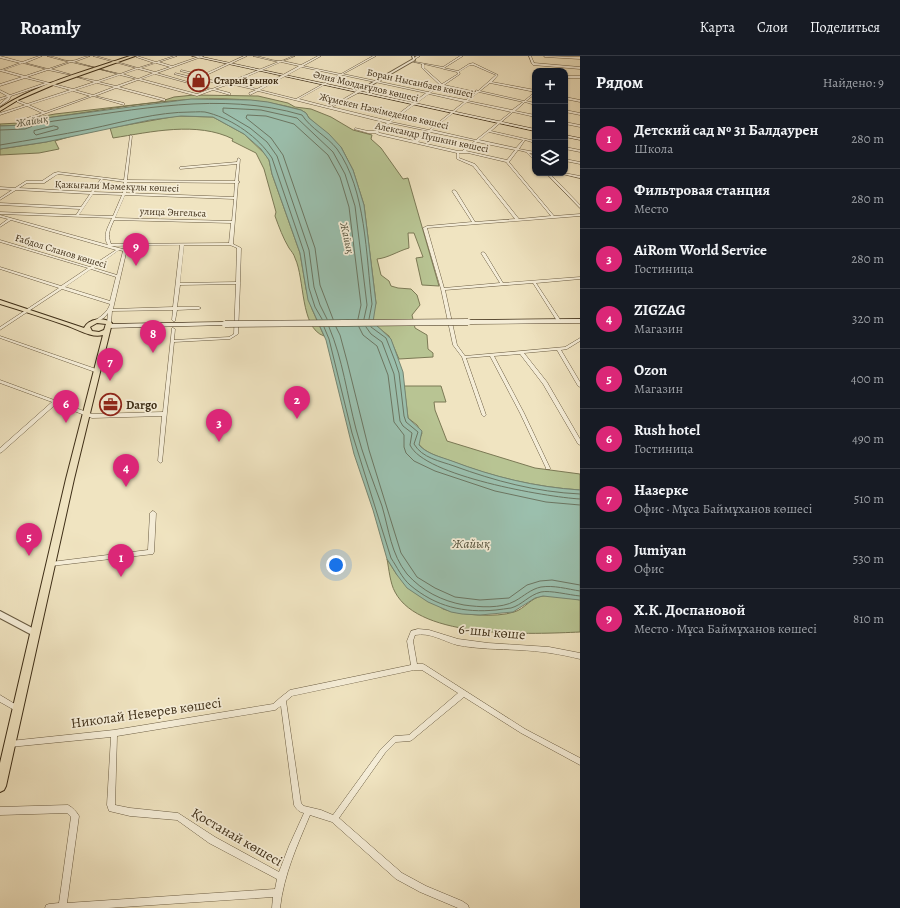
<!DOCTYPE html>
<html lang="ru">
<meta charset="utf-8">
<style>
body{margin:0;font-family:Alegreya,serif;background:#20242c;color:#f1f3f6}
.controls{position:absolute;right:12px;top:12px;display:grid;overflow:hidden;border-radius:8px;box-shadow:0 1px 3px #0004}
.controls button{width:36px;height:36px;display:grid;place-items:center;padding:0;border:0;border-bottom:1px solid #363941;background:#171b24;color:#f1f3f6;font:20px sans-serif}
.you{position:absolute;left:336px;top:509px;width:14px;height:14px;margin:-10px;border:3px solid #fff;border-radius:50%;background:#1a73e8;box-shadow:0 0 0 6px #1a73e833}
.badge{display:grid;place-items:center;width:26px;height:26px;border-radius:50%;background:#db2777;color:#fff;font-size:13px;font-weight:700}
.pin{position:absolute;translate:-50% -33px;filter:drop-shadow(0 1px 2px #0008)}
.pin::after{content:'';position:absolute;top:21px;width:14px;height:12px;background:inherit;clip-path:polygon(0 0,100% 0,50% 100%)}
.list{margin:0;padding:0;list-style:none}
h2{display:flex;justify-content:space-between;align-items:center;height:52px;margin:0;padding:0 16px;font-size:17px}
h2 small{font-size:13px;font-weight:400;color:#9ea1a6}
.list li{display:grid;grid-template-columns:26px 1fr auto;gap:12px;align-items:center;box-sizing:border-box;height:60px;padding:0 16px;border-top:1px solid #363941}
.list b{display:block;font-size:15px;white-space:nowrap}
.list p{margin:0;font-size:13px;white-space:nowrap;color:#9ea1a6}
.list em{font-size:13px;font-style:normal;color:#9ea1a6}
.icon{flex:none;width:22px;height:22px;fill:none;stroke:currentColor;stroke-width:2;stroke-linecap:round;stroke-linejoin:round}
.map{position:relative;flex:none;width:580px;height:852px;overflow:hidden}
header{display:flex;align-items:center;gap:24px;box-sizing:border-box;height:56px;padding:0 20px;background:#171b24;border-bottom:1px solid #363941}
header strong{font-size:19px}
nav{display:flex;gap:22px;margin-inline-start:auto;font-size:14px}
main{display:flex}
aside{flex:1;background:#171b24}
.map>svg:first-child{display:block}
</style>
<header>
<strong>Roamly</strong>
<nav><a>Карта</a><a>Слои</a><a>Поделиться</a></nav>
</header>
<main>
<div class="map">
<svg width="580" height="852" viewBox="0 0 580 852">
<rect width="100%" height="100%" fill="#f0e4c1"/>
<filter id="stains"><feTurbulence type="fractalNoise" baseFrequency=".005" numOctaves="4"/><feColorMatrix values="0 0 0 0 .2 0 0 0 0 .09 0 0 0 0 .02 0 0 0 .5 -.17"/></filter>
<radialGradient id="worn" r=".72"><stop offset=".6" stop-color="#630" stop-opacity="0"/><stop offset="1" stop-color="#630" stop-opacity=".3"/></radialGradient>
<path fill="#b8c493" stroke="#7b7955" d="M194 39 258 40 288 47 295 51 311 53 331 61 353 74 372 79 371 83 381 92 403 123 408 122 439 230 422 229 416 202 423 201 414 177H408L409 192C398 195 388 202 377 203L381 219 389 225 391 230 398 232 411 233 417 239 420 249 412 259 415 272 427 279 428 293 433 297V301L399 303 389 280 374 268 373 258 376 247 364 149 353 114 341 91 309 62 306 57 301 54C220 30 135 50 53 61L36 64 24 69 0 70V68L19 67 39 61 55 58 159 46 174 41Z
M177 60 213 61 244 78 265 98 269 104 272 118 300 197 306 233 312 253 324 280C300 272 305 223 295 202 294 198 291 195 289 192 283 182 279 171 275 160L276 156 264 113 256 97 232 85 233 83C197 65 151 76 113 82L110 72Z
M79 78 55 85 59 93 39 97 0 99V93L46 86Z
M404 330H441L446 346H434L435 354 447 385 535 412 580 418V434C535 431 493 421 451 405 440 401 424 397 418 387L422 377 417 369 408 362Z
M387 503 397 519 443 553C460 559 496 562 514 556 525 553 531 541 543 540 555 538 568 542 580 544V576C534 578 420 584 395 536 390 527 389 513 387 503Z"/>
<path fill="#9bbfad" stroke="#768571" d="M191 43 251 44 268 46 301 54 306 57 309 62 329 78 341 91 353 114 364 149 376 247 373 266 391 283 403 316 408 362 422 375 419 389C427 398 441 401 452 405 494 421 535 431 580 434V544L543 540 535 542 513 556 480 559 462 558 451 556 428 546 407 532 397 519 387 503 373 454 354 398 326 284 308 244 300 197 272 118 269 104 261 93 244 78 213 61 181 60 150 64 46 86 0 93V70L24 69 36 64 53 61Z"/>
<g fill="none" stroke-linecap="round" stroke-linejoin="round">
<path stroke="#6c7662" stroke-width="1" d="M54 70 58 71V73L36 79 34 77V75Z
M0 74 25 73 38 68 54 65C136 54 221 35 302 59 311 73 327 80 337 93 366 133 366 200 372 248L369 263
M0 89C30 84 60 79 90 73 123 66 157 56 191 56 197 56 204 55 209 57 234 64 258 81 272 102L304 196 309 232 315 251 322 263
M327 263 320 249 314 231 309 194 277 100 267 86 250 72 223 56V52L261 54 297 62 333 96 345 118 355 150 367 249 364 263
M333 263 320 229 315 192 283 99 271 82 246 62 247 59 266 60 294 68 328 99 340 121 349 151 361 249 358 263
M324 271 329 283 352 377 391 502C397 511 402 522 410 529 436 551 464 557 496 554 501 553 506 553 511 552 522 549 529 539 541 536 550 534 569 539 580 540
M329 271C343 304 347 339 356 373 363 400 373 425 382 450 389 474 391 498 407 518 422 535 442 545 464 549 479 551 501 553 515 545 524 540 531 533 541 531 554 529 567 533 580 535
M336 271 340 279 347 305 369 394 401 497 417 521 435 532 455 541 480 544 509 542 527 529 540 525 552 524 580 529
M359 271 363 279 377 290 388 319 394 366 404 379V391L406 397 414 405 435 415 495 435 546 446 580 449
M366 271 371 278 382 286 394 318 400 365 403 370 412 377 410 389C424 420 546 441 580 443
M371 271 386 282 395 305 399 317 404 360 406 366 418 376 414 388C422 402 440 405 454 410 495 425 536 436 580 438"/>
<defs>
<path id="minor" d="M0 0 22 6 39 0H42L25 7 48 13 69 6 47 0C55 0 62 5 70 5 77 5 83 0 90 0L74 6 97 12 71 6 51 13 76 20 48 14 27 21 73 33 94 26 77 21 97 25 118 18 99 13 120 18 136 12 93 0H96L138 12 154 7 136 1 137 0 156 6 174 0H177L159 6 172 10 201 0H204L157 17 212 33 229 26 278 6 253 0C262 0 271 5 279 5 285 5 290 0 295 0L283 5 301 9 318 0H321L303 10 341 18 373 0H376L343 18 428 36 440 29 422 12V8L410 5 443 11 460 0H463L444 12 458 15 469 8 473 7 498 19 492 26 535 34V36L490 27 480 35 524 45 535 36V38L526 45 535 47V49L525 46 515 55 535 59V61L513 56 491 75 535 85V87L525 84 519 93 535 96V98L529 97 535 102V105L526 96 518 94 509 106 554 160 580 158V160L427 172 444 232 500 227 481 197 483 196 485 197 503 227 580 221V223L536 227 561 265 559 266 557 265 533 227 445 234 457 289 465 300 565 291 580 282V285L567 293 561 294 580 326V331L578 330 557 294 524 297 547 326 580 383V389L578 388 543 328 520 298 494 300 524 357 550 412V413H546V412L520 357 490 300 466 302 486 359 484 361 482 359 462 301 453 289 441 233 423 172 427 170 472 166 452 135 454 134 456 135 475 166 515 163 473 110 457 103V97L379 79 375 77H368L354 73 355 72 368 75H375L387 67 258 35 250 39 249 37 256 34 230 28 215 33 230 37V39L213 34 197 40 138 24 119 31 165 43V45L116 32 95 40 124 47V49L93 40 22 66 21 65V64L42 57 27 50 0 59V57L25 49 17 46V44L27 48 70 34 48 28 11 40 9 44 0 50V48L8 41 0 44V42L7 40 0 36V34L10 39 45 27 25 22 0 30V28L22 21 0 15V13L1 14 20 7 0 2ZM281 6 299 10 257 33 232 27ZM23 7 46 13 25 20 3 14ZM156 7 170 11 155 16 141 12ZM424 8 441 12 444 13 457 16 458 18 442 28 424 12ZM470 9H473L496 19 478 35 476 34V36L444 29 460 18 459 16ZM302 11 339 19 296 43 260 34ZM138 13 153 17 138 23 123 18ZM155 18 210 33 197 38 141 23ZM120 19 136 23 116 30 99 26ZM342 19 426 37 389 65 332 51 358 37 357 35 330 51 299 43ZM97 27 114 31 93 39 75 34ZM442 30 475 37 466 44 430 37ZM73 35 90 40 45 56 29 49ZM479 36 523 46 512 54 468 45ZM429 38 464 46 429 74 391 66ZM467 46 511 56 476 84 432 74ZM390 67 428 75 415 85 380 77 378 76ZM430 76 475 85 462 95H458L418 86ZM489 76 523 84 516 92 479 84ZM477 86 515 94 507 104 466 95ZM459 97H468L506 106 551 160 519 163 475 108 459 102Z
M244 0H247L200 22 216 25V27L198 23 196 24 174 18 175 17 196 22 200 20 180 15 181 14 202 19Z
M417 0H420L415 3H413Z
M529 0H531L534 7 580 11V13L533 9 532 8Z
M544 0 580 1V3L545 1Z
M565 20H580V22H565Z
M565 41 580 44V46L565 43Z
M565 54 580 57V59L565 56Z
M565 66 580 69V71L565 68Z
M131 79 132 80 127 124 235 125 237 108 180 113 179 112 180 111 237 106 238 102 240 103 238 125 240 126 238 127 233 188 241 192 240 226 241 227 240 228 238 278 230 283 174 286 162 406 160 407 158 405 162 360 92 362 56 348 2 396 0 397V392L52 346 0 327V324L92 358 163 356 172 272H173L175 273 174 284 229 281 234 278 236 228 180 229 177 251H199L201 252 199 253 177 254 175 265H173L172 264 173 254 112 255 111 267 109 268 107 267 108 257 105 261 96 267H95L93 266C100 261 108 256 110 248L62 233 0 274V271L59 232 0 213V211L61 230 88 212 0 186V184L90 211 116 194 11 164 0 171V169L8 163 0 161V159L108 189C102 180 108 171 112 162L0 158V156L76 159 80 153 0 149V147L81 151 90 138 16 134 0 144V142L12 134 0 133V131L15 132 26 125H42L54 117 58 116 124 124 130 80ZM58 118 101 123 91 136 19 132 27 127H44ZM103 123 124 126 123 137 94 136ZM127 126 235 127 234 141 126 137ZM93 138 122 139 113 160 79 159ZM125 139 234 143 232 165 115 162ZM114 164 231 167 229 187 111 188C107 178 110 173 114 164ZM180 189 173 251 113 253 127 193 125 192 123 193 111 190ZM184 189H230L237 192 236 226 180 227ZM119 194 123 195 117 219 94 212ZM91 213 116 221 110 245 65 231Z
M565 91 580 94V96L565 93Z
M565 103 580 106V108L565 105Z
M546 117H549L580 149V152Z
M558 117H564L580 120V122Z
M0 280 99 314V315L97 316H95L0 282Z
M153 455 155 456 156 457 154 496 153 498 51 510H49L48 508 49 506H51L148 494 150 457 151 456Z
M418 573 429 574 458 583 488 587 549 591 580 597V603C560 598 540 595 519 594 498 593 477 593 457 589 443 585 430 576 415 579L413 585 417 608H423L425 609 525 673 580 702V709L521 677 464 641 412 684 410 685 396 686 385 697 339 762 402 817 426 830 462 845 468 849 469 852H458L420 836 396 823 332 766 310 759C297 790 284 818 280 852H272L273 841 108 852H45L46 849 49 848 59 847 71 761 67 757 0 759V751L68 749C72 751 77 756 79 760L67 847 275 833 277 823 209 787 177 764 130 760 109 755 107 749 111 681 10 691 8 690 7 688 8 686 10 685 114 674 273 648 281 641 290 634 411 609 407 585 411 575ZM414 614H422L458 637 409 679 395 680 393 681 381 693 333 759 321 754 304 750 301 747 286 645 292 640ZM281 650 294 749C296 753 299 756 304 757L289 790 279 816 215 781 178 757 130 752 115 749 117 680 275 654Z
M0 639 20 651 21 653 20 655 18 656 16 655 0 646Z"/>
<path id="tertiary" d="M412 0H414L415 4 358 37 356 36 413 3Z
M0 555 38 575 39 577 38 579 35 580 32 579 0 562Z"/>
<path id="secondary" d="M192 0H198L535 73V75Z
M565 79 580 82V84L565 81Z
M580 263V267L468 268 465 266 468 264Z
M225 266 228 268 227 269 108 272 105 270 108 268Z"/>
<path id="primary" d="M130 0H135L53 29 18 44 0 55V52C39 27 86 15 130 0Z
M0 244 84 272C89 262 104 261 112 267L74 423 6 730 4 734 0 736V707L66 423 103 279C91 282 79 274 68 270 45 262 23 255 0 248ZM97 267 106 268 104 274 99 276 92 275 90 271Z"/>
</defs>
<use href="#minor" stroke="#6a5c42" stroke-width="1"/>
<use href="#tertiary" stroke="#6a5c42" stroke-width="2"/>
<use href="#secondary" stroke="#3e2e17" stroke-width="1"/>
<use href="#primary" stroke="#3e2e17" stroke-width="2"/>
<use href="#minor" fill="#f5edd7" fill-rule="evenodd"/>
<use href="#tertiary" fill="#f5edd7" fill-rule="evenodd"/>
<use href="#secondary" fill="#f5edd7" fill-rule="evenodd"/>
<use href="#primary" fill="#f0e4c1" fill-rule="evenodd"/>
<defs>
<path id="secondary-bridge" d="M225 268 468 266"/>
</defs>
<use href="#secondary-bridge" stroke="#3e2e17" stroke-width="7" stroke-linecap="butt"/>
<use href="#secondary-bridge" stroke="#f5edd7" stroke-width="6"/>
</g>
<defs>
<symbol id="shop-ring" viewBox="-11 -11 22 22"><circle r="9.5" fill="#f5edd7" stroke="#8f2418" stroke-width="1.5"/><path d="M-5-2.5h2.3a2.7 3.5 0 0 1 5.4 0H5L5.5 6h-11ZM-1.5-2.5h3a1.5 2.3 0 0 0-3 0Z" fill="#8f2418"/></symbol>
<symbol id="office-ring" viewBox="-11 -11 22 22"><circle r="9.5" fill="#f5edd7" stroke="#8f2418" stroke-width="1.5"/><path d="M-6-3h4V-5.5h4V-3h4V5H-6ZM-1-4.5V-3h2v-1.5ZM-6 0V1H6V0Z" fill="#8f2418"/></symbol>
</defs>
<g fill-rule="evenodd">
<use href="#shop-ring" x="186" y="12" width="25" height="25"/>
<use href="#office-ring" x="98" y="336" width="25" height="25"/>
</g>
<g text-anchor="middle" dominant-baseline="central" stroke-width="3.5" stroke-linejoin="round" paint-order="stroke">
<g font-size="10" font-weight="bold" fill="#3e2e17" stroke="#f5edd7" text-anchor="start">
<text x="214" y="24">Старый рынок</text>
</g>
<g font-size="10" fill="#3e2e17" stroke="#f5edd7">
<text transform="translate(420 27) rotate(12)">Боран Нысанбаев көшесі</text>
<text transform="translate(366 30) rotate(13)">Әлия Молдағұлов көшесі</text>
<text transform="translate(384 55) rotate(13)">Жұмекен Нәжімеденов көшесі</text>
<text transform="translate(432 81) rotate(12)">Александр Пушкин көшесі</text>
<text transform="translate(117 130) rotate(2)">Қажығали Мәмекұлы көшесі</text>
<text transform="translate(173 156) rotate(2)">улица Энгельса</text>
<text transform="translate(61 195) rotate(17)">Ғабдол Сланов көшесі</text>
</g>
<g font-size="11" font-style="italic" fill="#55523c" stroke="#f5edd7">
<text transform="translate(32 65) rotate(-9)">Жайық</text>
<text transform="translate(347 182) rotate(77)">Жайық</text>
</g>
<g font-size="12" font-weight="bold" fill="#3e2e17" stroke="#f5edd7" text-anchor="start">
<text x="126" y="349">Dargo</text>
</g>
<g font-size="13" font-style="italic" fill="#55523c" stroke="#f5edd7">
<text x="471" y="487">Жайық</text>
</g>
<g font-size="14" fill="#3e2e17" stroke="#f5edd7">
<text transform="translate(492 576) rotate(5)">6-шы көше</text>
<text transform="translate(146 657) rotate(-8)">Николай Неверев көшесі</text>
<text transform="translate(237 781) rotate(30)">Қостанай көшесі</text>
</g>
</g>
<rect width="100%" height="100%" filter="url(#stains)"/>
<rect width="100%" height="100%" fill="url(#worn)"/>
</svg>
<div class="controls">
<button>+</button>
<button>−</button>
<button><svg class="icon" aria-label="layers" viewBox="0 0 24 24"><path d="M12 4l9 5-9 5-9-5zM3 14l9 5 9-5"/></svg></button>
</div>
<div class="you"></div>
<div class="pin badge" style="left:121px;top:521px">1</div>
<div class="pin badge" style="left:297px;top:363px">2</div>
<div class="pin badge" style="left:219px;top:386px">3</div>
<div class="pin badge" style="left:126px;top:431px">4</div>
<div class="pin badge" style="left:29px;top:500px">5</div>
<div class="pin badge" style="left:66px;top:367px">6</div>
<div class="pin badge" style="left:110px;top:325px">7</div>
<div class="pin badge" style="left:153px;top:297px">8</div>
<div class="pin badge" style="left:136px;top:210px">9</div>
</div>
<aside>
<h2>Рядом<small>Найдено: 9</small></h2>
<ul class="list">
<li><span class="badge">1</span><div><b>Детский сад № 31 Балдаурен</b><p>Школа</p></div><em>280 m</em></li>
<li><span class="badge">2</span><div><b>Фильтровая станция</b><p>Место</p></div><em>280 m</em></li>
<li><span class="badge">3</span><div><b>AiRom World Service</b><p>Гостиница</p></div><em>280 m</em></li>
<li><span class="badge">4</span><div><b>ZIGZAG</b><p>Магазин</p></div><em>320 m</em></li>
<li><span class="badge">5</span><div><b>Ozon</b><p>Магазин</p></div><em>400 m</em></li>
<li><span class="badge">6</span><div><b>Rush hotel</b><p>Гостиница</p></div><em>490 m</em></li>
<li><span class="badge">7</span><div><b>Назерке</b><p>Офис · Мұса Баймұханов көшесі</p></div><em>510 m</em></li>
<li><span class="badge">8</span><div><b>Jumiyan</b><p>Офис</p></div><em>530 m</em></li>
<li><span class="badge">9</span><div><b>Х.К. Доспановой</b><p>Место · Мұса Баймұханов көшесі</p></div><em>810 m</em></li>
</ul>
</aside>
</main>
